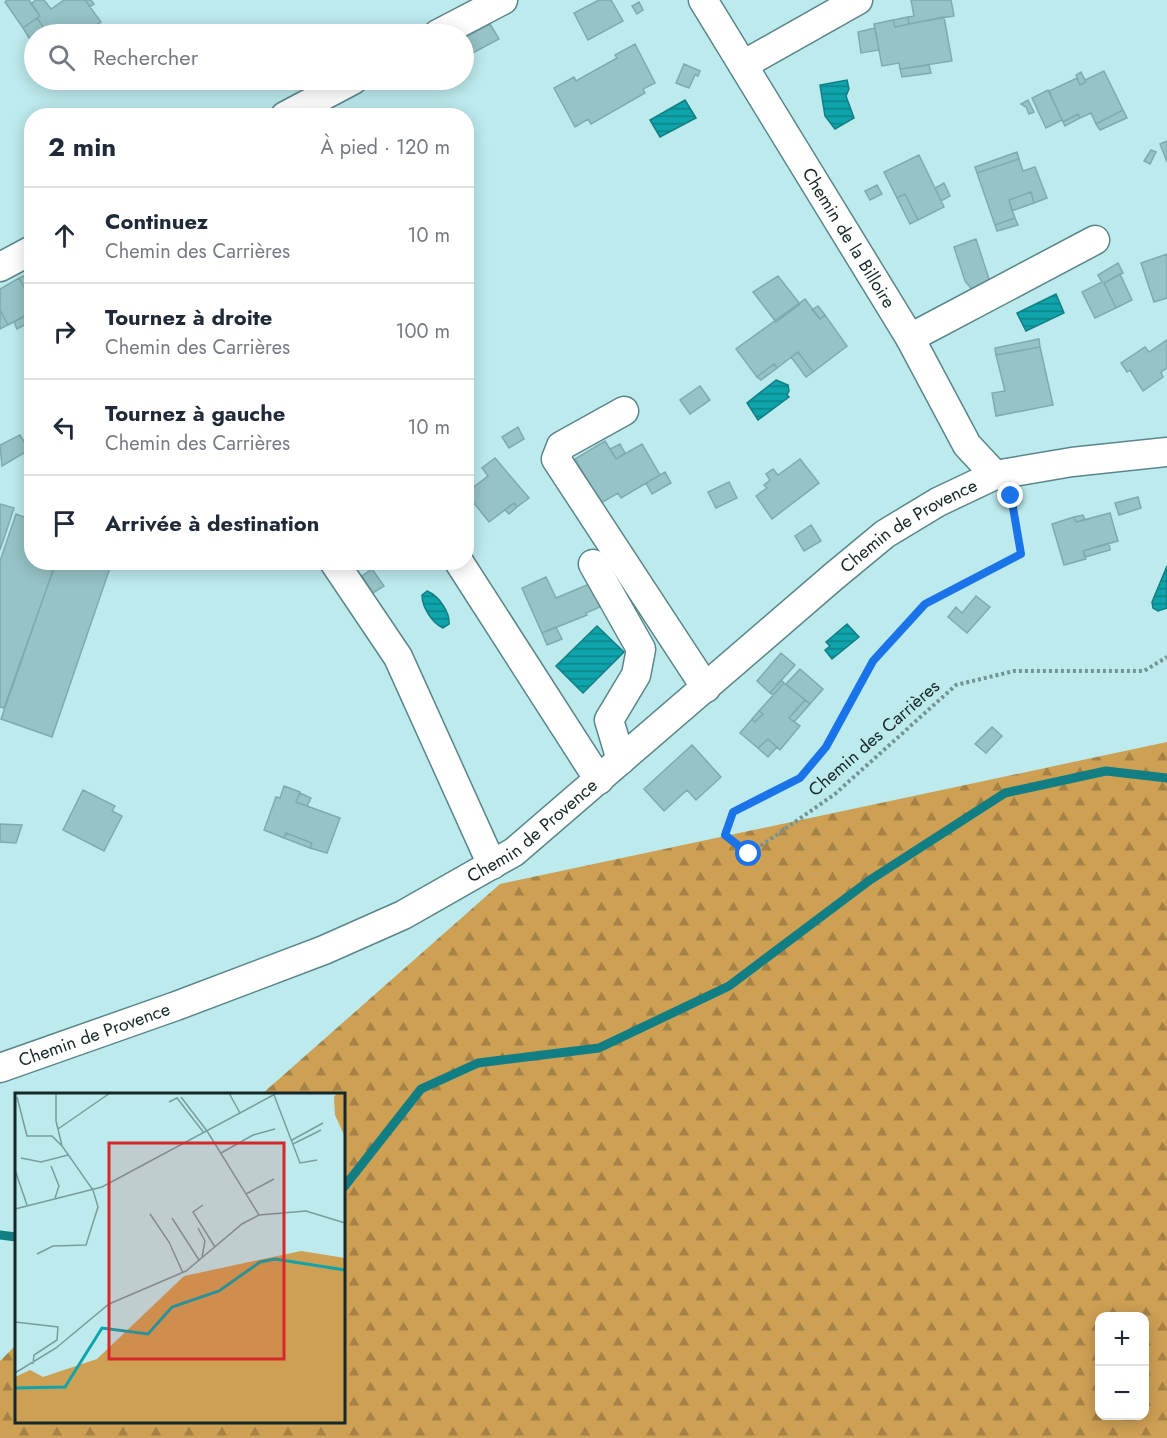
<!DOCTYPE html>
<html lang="fr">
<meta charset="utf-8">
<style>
body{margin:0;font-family:Jost,sans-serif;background:#f2f2f3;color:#1f2937}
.controls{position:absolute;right:18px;bottom:18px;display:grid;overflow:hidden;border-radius:12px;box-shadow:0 3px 15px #0003}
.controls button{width:54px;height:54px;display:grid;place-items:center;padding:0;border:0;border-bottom:2px solid #e0e1e3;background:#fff;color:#1f2937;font:30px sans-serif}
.stop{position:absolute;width:18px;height:18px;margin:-14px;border:4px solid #1a73e8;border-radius:50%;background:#fff}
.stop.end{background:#1a73e8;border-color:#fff;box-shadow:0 2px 6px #0008}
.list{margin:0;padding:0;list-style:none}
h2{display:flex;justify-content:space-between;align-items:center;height:78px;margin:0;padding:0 24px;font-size:26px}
h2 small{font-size:20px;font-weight:400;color:#747a83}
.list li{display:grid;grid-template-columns:39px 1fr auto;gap:18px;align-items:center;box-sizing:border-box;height:96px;padding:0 24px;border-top:2px solid #e0e1e3}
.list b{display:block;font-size:22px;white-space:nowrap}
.list p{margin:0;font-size:20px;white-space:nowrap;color:#747a83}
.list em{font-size:20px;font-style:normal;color:#747a83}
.icon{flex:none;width:33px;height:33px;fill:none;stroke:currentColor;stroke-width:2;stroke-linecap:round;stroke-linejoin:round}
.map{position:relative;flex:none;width:1167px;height:1438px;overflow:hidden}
.search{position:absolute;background:#fff;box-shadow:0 3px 15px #0003;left:24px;top:24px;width:450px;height:66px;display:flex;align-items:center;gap:15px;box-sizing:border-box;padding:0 21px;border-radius:33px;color:#747a83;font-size:22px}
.panel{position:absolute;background:#fff;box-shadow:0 3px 15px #0003;left:24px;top:108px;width:450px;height:462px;border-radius:24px}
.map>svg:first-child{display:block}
</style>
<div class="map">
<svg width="1167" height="1438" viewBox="0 0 1167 1438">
<defs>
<pattern id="forest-firs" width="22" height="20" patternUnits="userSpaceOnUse" patternTransform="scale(1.5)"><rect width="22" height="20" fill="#cea054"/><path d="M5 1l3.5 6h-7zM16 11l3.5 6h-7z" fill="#a68246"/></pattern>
<pattern id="water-rules" width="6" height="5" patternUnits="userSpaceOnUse" patternTransform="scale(1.5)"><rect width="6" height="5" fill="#0fa3ab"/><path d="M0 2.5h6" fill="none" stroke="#0d858b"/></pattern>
</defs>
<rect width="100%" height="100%" fill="#bceaed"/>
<path fill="url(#forest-firs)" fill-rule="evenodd" d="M1167 742V1438H0V1361L16 1345V1422H344V1094H262L500 884ZM1100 1316H1144V1416H1100Z"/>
<path fill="url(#water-rules)" stroke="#117e84" stroke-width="1.5" d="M847 80 849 89 846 96 854 118 835 129 825 116 820 85Z
M685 100 696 118 660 137 650 120Z
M1056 294 1064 313 1026 331 1017 313Z
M776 380 788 385 789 391 787 395 789 397 758 420 747 403Z
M1167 566V608L1158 611 1153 608 1152 602Z
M427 591C439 596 450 612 449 624L443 628C432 623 422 607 422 595Z
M847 624 859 637 832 659 825 650 830 646 826 642Z
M597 626 624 652 583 693 556 666Z"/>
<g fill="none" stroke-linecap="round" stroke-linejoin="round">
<path stroke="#117e84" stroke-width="9" d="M344 1187 421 1089 478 1063 599 1048 729 986 870 880 1005 793 1106 771 1167 778
M0 1235 16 1237"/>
</g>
<path fill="#96c3c6" stroke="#7eabae" stroke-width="1.5" d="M7 0H29L40 16 23 28 5 2Z
M36 0H44L51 9 64 0H85L101 22 82 34H48L37 18 40 16 31 4Z
M85 0H91L94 4 90 7Z
M599 0H611L623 21 588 40 574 13Z
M911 0H951L954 16 909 24 908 17 914 16Z
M639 2 643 10 637 14 632 6Z
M908 17 909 24 895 27 893 20Z
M944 17 952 61 900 69 899 63 882 66 874 24 893 20 895 27Z
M37 18 48 34H34V46L23 28Z
M490 24 499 39 471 54 464 38Z
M875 28 879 50 861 53 858 32Z
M635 44 655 83 643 89 645 93 591 124 588 119 575 127 554 88 574 77 576 81 617 58 615 55Z
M684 64 700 71 698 76 695 75 689 88 676 83Z
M929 65 931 73 902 77 900 69Z
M1104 71 1123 110 1096 124 1091 113 1080 118 1078 114 1063 122 1049 91 1077 78 1080 85 1086 82 1085 80Z
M1081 72 1086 82 1080 85 1076 75Z
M1048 90 1062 120 1046 128 1032 98Z
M1028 100 1034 112 1029 114 1026 107 1021 104Z
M1123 110 1127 118 1100 130 1096 124Z
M1078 114 1080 118 1065 126 1063 122Z
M1167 141V162L1160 144Z
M1151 150 1156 152 1150 164 1144 161Z
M1017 152 1019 159 977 173 975 167Z
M919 155 944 207 918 220 905 194 897 198 884 172Z
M1019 159 1023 171 1035 167 1047 198 1034 203 1031 192 1009 200 1015 218 995 225 977 173Z
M944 183 950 196 941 201 935 188Z
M877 185 882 194 870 200 865 191Z
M1031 192 1034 203 1012 211 1009 200Z
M905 194 918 220 910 224 897 198Z
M1015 218 1018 225 997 231 995 225Z
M976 239 991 285 975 293 965 281 954 247Z
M1167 254V298L1154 302 1141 263Z
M1118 263 1123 273 1104 283 1116 308 1095 318 1082 292 1102 282 1098 275Z
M32 272V301L19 278Z
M1120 274 1132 300 1116 308 1104 283Z
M778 276 800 304 776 322 753 292Z
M19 278 32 301V312L8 325 0 310V289Z
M805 299 820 319 825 315 847 346 813 372 798 352 777 368 774 364 757 377 736 349Z
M818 306 825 315 820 319 812 310Z
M0 310 8 325 0 329Z
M32 312V321L17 329 14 322Z
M1039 339 1040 347 996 355 995 348Z
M1167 340V368L1161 372 1163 377 1143 391 1130 370 1127 372 1121 363 1145 347 1149 352Z
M1040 347 1053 405 996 416 992 393 1005 391 996 355Z
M798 352 813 372 806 377 791 357Z
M774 364 777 368 761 380 757 377Z
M700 386 710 400 690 414 680 400Z
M518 427 524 439 509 448 502 437Z
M20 435 29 450 2 466 0 445Z
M605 441 616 459 642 444 660 475 621 498 618 493 601 503 575 459Z
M620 444 625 453 616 459 610 449Z
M495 458 529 498 517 507 514 503 489 522 466 493 488 476 482 468Z
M800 459 819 483 772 519 756 496 767 488 764 485 770 480 766 474 773 469 778 475Z
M665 472 671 483 652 494 646 483Z
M729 482 737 498 716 508 708 492Z
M1138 497 1141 508 1119 515 1115 503Z
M514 503 517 507 509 514 505 510Z
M0 504 14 508 0 550Z
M1110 513 1118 541 1083 551 1086 559 1064 565 1052 524 1074 517 1076 522Z
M16 514 32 520V562H56L4 708 0 707V561Z
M1083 515 1085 520 1076 522 1074 517Z
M811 525 821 541 804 551 795 536Z
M1109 543 1110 550 1085 557 1083 551Z
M56 562H112L52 737 1 719Z
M372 569 384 586 373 593 362 576Z
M546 577 556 598 594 582 604 605 586 613 587 615 542 633 522 588Z
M976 596 990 607 967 633 948 617 956 607 962 613Z
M556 627 562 639 547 645 542 633Z
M781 653 795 665 770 693 757 681Z
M800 669 823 689 810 704 786 684Z
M781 680 784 683 773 695 770 693Z
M784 683 805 700 789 718 800 726 780 750 768 739 758 748 740 733 752 719 755 722 763 714 759 711Z
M805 700 810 704 794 722 789 718Z
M759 711 763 714 755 722 752 719Z
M992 727 1002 736 986 753 975 744Z
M768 739 777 747 768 757 758 748Z
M692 745 721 777 696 800 687 790 664 811 644 789Z
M284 786 300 792 296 802 340 818 327 853 310 848 312 843 286 833 284 838 264 830 276 797 280 798Z
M83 790 115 806 112 811 122 816 104 851 63 830Z
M300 793 311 798 307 806 296 802Z
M0 824 22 825 16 843 0 842Z
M286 833 312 843 310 848 284 838Z"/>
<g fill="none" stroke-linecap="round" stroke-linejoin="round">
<defs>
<g id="minor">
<path id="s1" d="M703 0 910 338 967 445 995 475"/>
<path d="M438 34 503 0"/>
<path d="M743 65 858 0"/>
<path d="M285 116 353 80"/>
<path d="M0 267 32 250"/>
<path d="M910 338 1095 240"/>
<path d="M624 411 561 446 556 459 706 688"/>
<path d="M334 562 398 657 492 865"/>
<path d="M459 562 599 780"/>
<path d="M593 564 641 649 636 675 609 720 621 760"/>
<path id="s2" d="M0 1068 176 1006 324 950 403 915 514 852 833 577 885 534 938 502 995 475 1072 462 1167 452"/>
</g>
</defs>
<use href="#minor" stroke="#5b8689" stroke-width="31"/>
<path stroke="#739496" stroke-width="4" stroke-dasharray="3 3" stroke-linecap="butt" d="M1012 501 1021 554 925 604 873 661 826 747 800 778 733 812 725 835 749 854 835 794 956 685 1014 671H1144L1167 657"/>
<use href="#minor" stroke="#fff" stroke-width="28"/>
</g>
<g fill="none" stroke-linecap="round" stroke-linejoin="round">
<path stroke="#1a73e8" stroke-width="8" d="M749 854 725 835 733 812 800 778 826 747 873 661 925 604 1021 554 1011 496"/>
</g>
<g text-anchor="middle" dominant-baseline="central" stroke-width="4.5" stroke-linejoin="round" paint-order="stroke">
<g font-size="18" fill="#152728" stroke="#bceaed">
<text stroke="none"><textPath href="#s1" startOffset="279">Chemin de la Billoire</textPath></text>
<text stroke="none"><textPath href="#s2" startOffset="1072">Chemin de Provence</textPath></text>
<text transform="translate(874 738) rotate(-41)">Chemin des Carrières</text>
<text stroke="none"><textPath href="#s2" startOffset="586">Chemin de Provence</textPath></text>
<text stroke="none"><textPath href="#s2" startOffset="100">Chemin de Provence</textPath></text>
</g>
</g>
<g transform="translate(15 1093)">
<rect width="330" height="330" fill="#bceaed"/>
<path d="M322 0H330V44L320 22 319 4ZM286 158 330 165V330H0V284L15 277 28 284 82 266 169 183Z" fill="#cea054"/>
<path fill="none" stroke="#0fa3ab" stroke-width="3" d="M0 295 50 294 87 235 133 241 157 214 204 198 245 169 260 166 330 177"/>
<path fill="none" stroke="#799c9e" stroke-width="1.5" d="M214 0 225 20M259 2 285 70 302 67M2 4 12 43H37L47 53M166 4 192 38 244 122M154 9 162 5 189 40M43 36 95 0M277 47 308 30M278 51 306 37M206 60 238 42 260 36M6 65 26 69 53 62M36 73 44 93 40 105M0 77 12 112M231 101 259 86M188 112 178 119 200 154M0 116 87 94 262 0M135 121 154 149 168 180M157 125 184 167M183 135 190 148 187 164M22 161 38 153 71 152 83 114 78 97 47 53 41 28V0M0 229 43 234 42 247 19 262 18 271M0 280 41 255 94 211 171 178 227 131 244 122 291 118 330 130"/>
<path fill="#d62828" fill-opacity="0.15" stroke="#d62828" stroke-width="3" d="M94 50H269V266H94Z"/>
<rect width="330" height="330" fill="none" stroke="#152728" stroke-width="3"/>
</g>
</svg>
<div class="controls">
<button>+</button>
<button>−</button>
</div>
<div class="stop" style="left:749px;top:854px"></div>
<div class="stop end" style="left:1011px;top:496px"></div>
<div class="search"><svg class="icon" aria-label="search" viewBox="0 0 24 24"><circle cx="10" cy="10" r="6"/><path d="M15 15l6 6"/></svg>Rechercher</div>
<section class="panel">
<h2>2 min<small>À pied · 120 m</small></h2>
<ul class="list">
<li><svg class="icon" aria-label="ahead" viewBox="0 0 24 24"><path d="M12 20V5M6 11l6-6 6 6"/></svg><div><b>Continuez</b><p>Chemin des Carrières</p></div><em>10 m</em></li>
<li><svg class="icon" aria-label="right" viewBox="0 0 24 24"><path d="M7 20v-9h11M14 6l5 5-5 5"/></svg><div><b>Tournez à droite</b><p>Chemin des Carrières</p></div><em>100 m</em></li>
<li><svg class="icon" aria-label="left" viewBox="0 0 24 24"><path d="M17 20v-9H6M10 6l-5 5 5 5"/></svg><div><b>Tournez à gauche</b><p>Chemin des Carrières</p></div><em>10 m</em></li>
<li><svg class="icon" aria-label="arrive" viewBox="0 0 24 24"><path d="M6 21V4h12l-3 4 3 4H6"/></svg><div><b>Arrivée à destination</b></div></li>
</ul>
</section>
</div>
